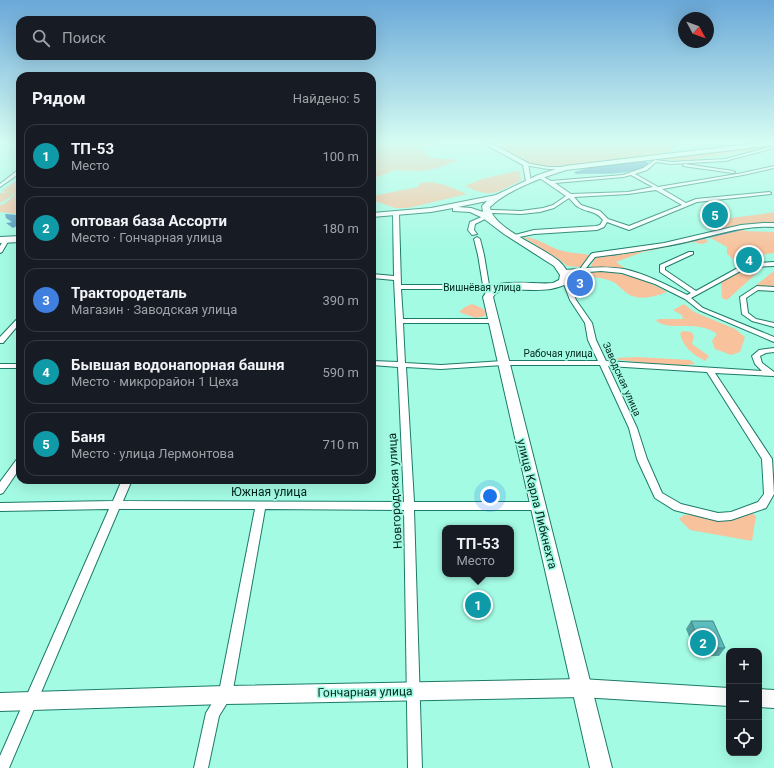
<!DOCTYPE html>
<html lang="ru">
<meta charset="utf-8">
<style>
body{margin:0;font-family:Roboto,sans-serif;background:#242831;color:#f1f3f6}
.controls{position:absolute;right:12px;bottom:12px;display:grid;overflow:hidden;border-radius:8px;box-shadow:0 4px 16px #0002}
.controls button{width:36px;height:36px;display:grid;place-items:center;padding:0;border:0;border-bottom:1px solid #363941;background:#171b24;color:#f1f3f6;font:20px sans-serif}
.compass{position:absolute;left:678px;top:12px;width:36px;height:36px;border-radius:50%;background:#171b24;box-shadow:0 4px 16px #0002;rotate:131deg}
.you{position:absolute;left:490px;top:496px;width:14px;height:14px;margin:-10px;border:3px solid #fff;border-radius:50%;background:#1a73e8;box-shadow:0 0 0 6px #1a73e833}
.badge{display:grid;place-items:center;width:26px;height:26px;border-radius:50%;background:#b45309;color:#fff;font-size:13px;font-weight:700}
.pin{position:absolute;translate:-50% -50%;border:2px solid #fff;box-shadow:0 1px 4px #0006}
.popup{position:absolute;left:442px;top:525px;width:72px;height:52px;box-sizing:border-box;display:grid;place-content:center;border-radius:8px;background:#171b24;filter:drop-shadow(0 1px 3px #0005);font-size:13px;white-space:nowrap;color:#9ea1a6}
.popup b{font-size:15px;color:#f1f3f6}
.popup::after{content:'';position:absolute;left:50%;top:100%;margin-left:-8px;border:8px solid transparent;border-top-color:#171b24}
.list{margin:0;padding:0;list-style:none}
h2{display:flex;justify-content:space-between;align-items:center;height:52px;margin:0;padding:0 16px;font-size:17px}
h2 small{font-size:13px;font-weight:400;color:#9ea1a6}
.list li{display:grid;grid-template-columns:26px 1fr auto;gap:12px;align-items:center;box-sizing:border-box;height:64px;margin:0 8px 8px;padding:0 8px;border:1px solid #363941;border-radius:12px}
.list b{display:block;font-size:15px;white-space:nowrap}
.list p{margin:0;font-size:13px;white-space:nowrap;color:#9ea1a6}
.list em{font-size:13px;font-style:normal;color:#9ea1a6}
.icon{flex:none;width:22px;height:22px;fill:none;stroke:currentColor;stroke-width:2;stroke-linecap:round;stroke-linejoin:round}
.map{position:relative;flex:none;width:774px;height:768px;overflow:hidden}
.search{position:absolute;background:#171b24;box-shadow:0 4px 16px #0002;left:16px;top:16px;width:360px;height:44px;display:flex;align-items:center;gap:10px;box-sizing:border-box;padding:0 14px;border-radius:12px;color:#9ea1a6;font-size:15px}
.panel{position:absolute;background:#171b24;box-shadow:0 4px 16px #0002;left:16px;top:72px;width:360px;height:412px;border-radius:12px}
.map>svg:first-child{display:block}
</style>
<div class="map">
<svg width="774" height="768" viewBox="0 0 774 768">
<rect width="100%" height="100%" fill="#a4fbe4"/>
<path fill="#f8c29d" d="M372 141H438L439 143 431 146 418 147 424 149 428 152 425 155 438 159H452L457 161 434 169 420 171 395 170 372 179Z
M485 141H681L675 144 669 152 569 166C558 166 546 167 534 165 517 162 500 149 485 141Z
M769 145 771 148 681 161 652 158Z
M516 171H520L521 180C517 183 514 184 510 186 489 197 484 194 465 186L482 179Z
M20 179V214L0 212V205L4 204 14 196 12 192V196L0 203V193L9 192 1 191Z
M431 182 445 185 467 194 408 208H395L372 200V196L418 187 420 183Z
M774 212V223H750L715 231 717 225 712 221C733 217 754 216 774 212Z
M740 228 745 231 774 232V253L733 259 727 254V247L707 236Z
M523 237C535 237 545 244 556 249 567 253 578 253 590 255L580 267 567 266 560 260Z
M704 237 708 242 702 244 693 242 643 252 616 262 626 269 590 268 596 256Z
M750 267 758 272 727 300 722 298 721 281Z
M602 271C625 274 647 280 667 292 652 298 635 302 623 290 618 286 617 283 611 281 604 278 589 277 584 273Z
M774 271V289L767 287 755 286Z
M472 304 482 308 486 312 485 316 476 318 459 312 465 307Z
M684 304 694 312 735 329 745 337 740 352 731 355 715 349 712 341 717 334C697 319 672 332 656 321L658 319H683L682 315 673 310Z
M683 331 691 332 694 336 692 344 709 356 705 361C692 354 683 347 680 333Z
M637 357 690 360 695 364C668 368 638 361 611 359L615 358Z
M751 512 756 516 752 541 690 530 679 519 684 515Z"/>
<path fill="#4d97c0" d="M645 160 649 164C629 177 599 173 576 174L574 172 595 166Z
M5 214 20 215V224L13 228 6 223 12 222 6 218Z"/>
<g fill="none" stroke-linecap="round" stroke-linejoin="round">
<path stroke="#4d97c0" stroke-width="1.5" d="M613 255 679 244 743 229"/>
<defs>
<path id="street" d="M774 146V148L725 161 671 164 656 162 647 170 635 174 658 187 743 173 774 166V168L743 175 662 189 686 203 696 199 769 192 771 193V194L697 202 629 230 607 222 604 227 597 230 534 234 514 238 511 236 534 230 596 226 600 225 603 220C595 210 588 213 578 207 575 205 572 201 569 198L554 208 540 212 521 214 492 213 481 215 478 213 492 210 521 211 543 208 553 205 566 196 538 177V175H540L551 181 623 175 643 168 655 160 671 162 725 159ZM631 175 653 187 628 192 571 194 555 183 623 177ZM656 190 682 205 629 226 608 219 600 211 581 205 574 197 628 194Z
M526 163 548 167H565L567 168 565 169H548L524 165V163Z
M685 164 733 171 735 172 733 173 683 166V165Z
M18 170H20V173L0 187V184Z
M396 212 399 214 401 285H483L478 255 474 239 477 237 480 239 484 255 489 285H503L506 287 503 289H490L489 292H485L483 289H401L403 319H493L496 321 493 323H403L405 363 441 365 503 361H598L588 340 585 323 570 300 562 279 565 277 568 279 576 300 592 323 596 340 606 361 762 371 755 364 752 356 759 350 774 348V352L766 353 760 356 762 363 774 372V376L715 373 772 459 774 494 766 508 731 520 718 521 674 510 655 498 637 459 629 428 600 365H503L441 369 406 367 414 502H537L541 503 542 506 541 509 537 510H414L422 768H408L404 510 265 509 232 695 219 716 208 768H194L206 713 219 692 255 509H119L9 768H0V756L109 509 0 511V503L113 501 122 480H132L123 501 404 502 398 367 372 365V361L398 362 394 280 372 278V274L394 276 393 214ZM608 366 707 372 762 459 764 494 758 502 731 512 718 513 681 504 662 493 647 459 637 428Z
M486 215 491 216 475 224 474 230 477 234 472 235 468 230 470 222Z
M763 223H774V227C743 225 716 235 686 242 656 249 626 253 595 257L586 268C599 267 611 267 624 269 646 274 667 285 687 295L691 293 660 272V265L689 252H693V254L665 267V270L696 291 745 264 774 262V266L748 267 691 298 703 308 774 337V342L699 310 685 299 655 284 622 273 601 271 564 274 561 272 564 270 580 269 591 254 593 253 664 243 741 225Z
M4 239 9 240 2 252 0 253V246Z
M757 286 774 287V291L758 290 746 298 748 313 756 319 774 323V327L752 321 742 314 740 297Z
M20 317V323L3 343H0V337L18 318Z
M0 364H20V368H0Z
M20 458V468L3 493 0 494V482L17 459Z"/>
<path id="secondary" d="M479 141H487L528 163 531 182 526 181 523 165Z
M581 679 729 688V706L581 697 225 704 0 711V693L225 686Z
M759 689 774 690V708L759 707Z"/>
<path id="primary" d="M774 141V145L566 170C541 178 509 189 490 207 492 229 545 247 561 263 564 266 567 271 570 275L566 284C546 294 524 288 502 290L496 293 493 297 612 768H590L483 297C485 295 486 291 489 289 501 278 537 285 553 283L559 280 560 275 554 266 504 234 483 218 470 212 453 211V208L431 212 372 217V213L431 208 496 195 538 175 565 166ZM487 201 482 206 483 212 471 208 458 207Z
M20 236V242L0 243V237Z"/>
</defs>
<use href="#street" stroke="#1c7b68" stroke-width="2"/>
<use href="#secondary" stroke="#1c7b68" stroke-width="2"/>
<use href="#primary" stroke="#1c7b68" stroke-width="2"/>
<use href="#street" fill="#fff" fill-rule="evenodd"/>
<use href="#secondary" fill="#fff" fill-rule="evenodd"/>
<use href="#primary" fill="#fff" fill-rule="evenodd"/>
</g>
<path fill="#51a3a3" d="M471 595 486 604 485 609H471L470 601Z
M691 621 725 648 719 656H697L686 629Z"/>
<path fill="#5ebebe" stroke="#428585" d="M471 595H485L486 604H472Z
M691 621H713L725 648H702Z"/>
<linearGradient id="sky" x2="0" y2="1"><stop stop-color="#6aa8d8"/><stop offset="0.57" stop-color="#d6fdf3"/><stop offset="1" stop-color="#d6fdf3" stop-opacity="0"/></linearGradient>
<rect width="774" height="249" fill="url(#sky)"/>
<g text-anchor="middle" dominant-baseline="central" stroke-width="3.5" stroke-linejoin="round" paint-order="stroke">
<g font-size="10" fill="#00261e" stroke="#a4fbe4">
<text x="482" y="287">Вишнёвая улица</text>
<text x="558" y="353">Рабочая улица</text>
<text transform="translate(622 379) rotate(66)">Заводская улица</text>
</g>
<g font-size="12" fill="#00261e" stroke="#a4fbe4">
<text transform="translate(395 491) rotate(-93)">Новгородская улица</text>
<text x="269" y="492">Южная улица</text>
<text transform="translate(537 504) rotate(76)">улица Карла Либкнехта</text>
<text transform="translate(365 692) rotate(-1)">Гончарная улица</text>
</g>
</g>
</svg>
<div class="controls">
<button>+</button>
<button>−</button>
<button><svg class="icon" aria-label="locate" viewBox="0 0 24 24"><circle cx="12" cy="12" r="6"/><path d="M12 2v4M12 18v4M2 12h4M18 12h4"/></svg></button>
</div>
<svg class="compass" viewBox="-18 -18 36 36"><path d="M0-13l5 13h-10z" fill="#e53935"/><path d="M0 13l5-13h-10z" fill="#9ea1a6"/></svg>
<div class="you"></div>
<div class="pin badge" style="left:478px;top:605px;background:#0f9aa8">1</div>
<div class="popup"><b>ТП-53</b>Место</div>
<div class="pin badge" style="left:703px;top:643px;background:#0f9aa8">2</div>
<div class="pin badge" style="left:580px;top:283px;background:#3f7fe0">3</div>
<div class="pin badge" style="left:749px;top:260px;background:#0f9aa8">4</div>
<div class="pin badge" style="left:715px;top:215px;background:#0f9aa8">5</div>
<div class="search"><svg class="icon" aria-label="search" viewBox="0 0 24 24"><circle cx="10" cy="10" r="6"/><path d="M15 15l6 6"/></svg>Поиск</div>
<section class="panel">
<h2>Рядом<small>Найдено: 5</small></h2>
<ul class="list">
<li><span class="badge" style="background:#0f9aa8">1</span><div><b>ТП-53</b><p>Место</p></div><em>100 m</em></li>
<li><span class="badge" style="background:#0f9aa8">2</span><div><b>оптовая база Ассорти</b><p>Место · Гончарная улица</p></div><em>180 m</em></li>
<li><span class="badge" style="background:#3f7fe0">3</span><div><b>Трактородеталь</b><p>Магазин · Заводская улица</p></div><em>390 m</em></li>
<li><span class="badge" style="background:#0f9aa8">4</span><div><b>Бывшая водонапорная башня</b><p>Место · микрорайон 1 Цеха</p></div><em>590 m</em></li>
<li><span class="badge" style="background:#0f9aa8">5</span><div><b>Баня</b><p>Место · улица Лермонтова</p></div><em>710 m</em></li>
</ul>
</section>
</div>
